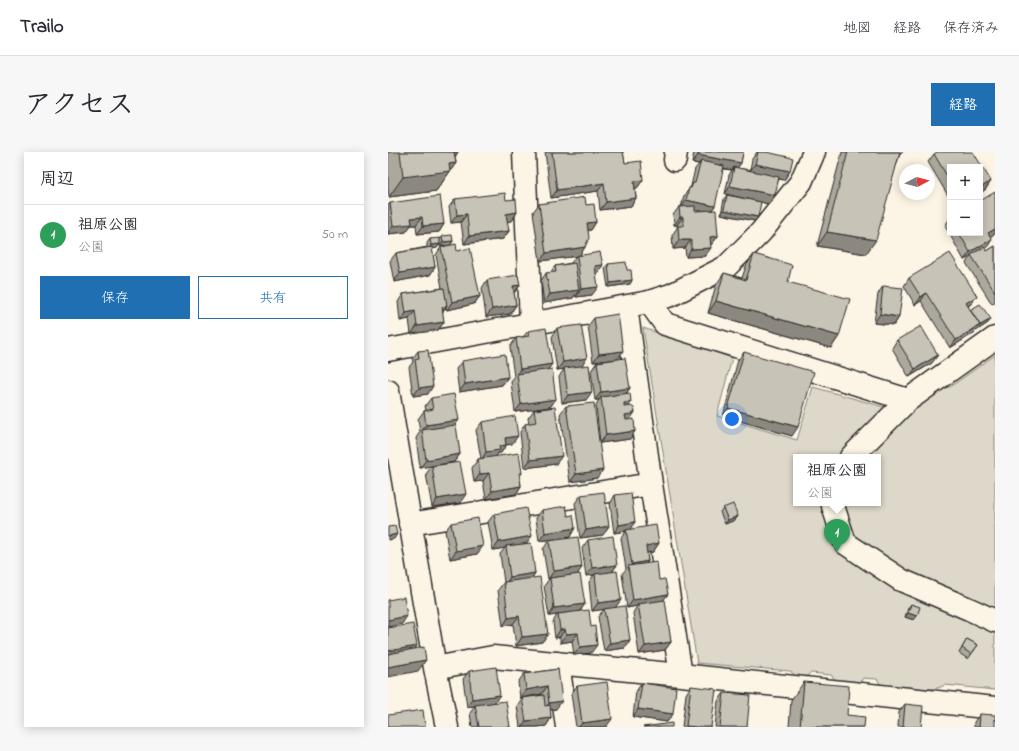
<!DOCTYPE html>
<html lang="ja">
<meta charset="utf-8">
<style>
body{margin:0;font-family:"Indie Flower","Klee One",sans-serif;background:#f7f7f7;color:#2b2b33}
.controls{position:absolute;right:12px;top:12px;display:grid;overflow:hidden;border-radius:0px;box-shadow:0 2px 10px #0003}
.controls button{width:36px;height:36px;display:grid;place-items:center;padding:0;border:0;border-bottom:1px solid #e1e1e2;background:#fff;color:#2b2b33;font:20px sans-serif}
.compass{position:absolute;left:511px;top:12px;width:36px;height:36px;border-radius:50%;background:#fff;box-shadow:0 2px 10px #0003;rotate:83deg}
.you{position:absolute;left:344px;top:267px;width:14px;height:14px;margin:-10px;border:3px solid #fff;border-radius:50%;background:#1a73e8;box-shadow:0 0 0 6px #1a73e833}
.badge{display:grid;place-items:center;width:26px;height:26px;border-radius:50%;background:#1f6fb2;color:#fff;font-size:13px;font-weight:700}
.pin{position:absolute;translate:-50% -33px;filter:drop-shadow(0 1px 2px #0008)}
.pin::after{content:'';position:absolute;top:21px;width:14px;height:12px;background:inherit;clip-path:polygon(0 0,100% 0,50% 100%)}
.popup{position:absolute;left:405px;top:302px;width:88px;height:52px;box-sizing:border-box;display:grid;place-content:center;border-radius:0px;background:#fff;filter:drop-shadow(0 1px 3px #0005);font-size:13px;white-space:nowrap;color:#7c7c81}
.popup b{font-size:15px;color:#2b2b33}
.popup::after{content:'';position:absolute;left:50%;top:100%;margin-left:-8px;border:8px solid transparent;border-top-color:#fff}
.list{margin:0;padding:0;list-style:none}
h2{display:flex;justify-content:space-between;align-items:center;height:52px;margin:0;padding:0 16px;font-size:17px}
h2 small{font-size:13px;font-weight:400;color:#7c7c81}
.list li{display:grid;grid-template-columns:26px 1fr auto;gap:12px;align-items:center;box-sizing:border-box;height:60px;padding:0 16px;border-top:1px solid #e1e1e2}
.list b{display:block;font-size:15px;white-space:nowrap}
.list p{margin:0;font-size:13px;white-space:nowrap;color:#7c7c81}
.list em{font-size:13px;font-style:normal;color:#7c7c81}
.actions{display:flex;gap:8px;padding:12px 16px}
.actions a{flex:1;padding:9px 0;border:1px solid #1f6fb2;border-radius:0px;text-align:center;font-size:14px;color:#1f6fb2}
.actions .main{background:#1f6fb2;color:#fff}
.map{position:relative;flex:none;width:607px;height:575px;overflow:hidden;border-radius:0px}
header{display:flex;align-items:center;gap:24px;box-sizing:border-box;height:56px;padding:0 20px;background:#fff;border-bottom:1px solid #e1e1e2}
header strong{font-size:19px}
nav{display:flex;gap:22px;margin-inline-start:auto;font-size:14px}
.intro{display:flex;align-items:center;justify-content:space-between;box-sizing:border-box;height:96px;padding:0 24px}
h1{margin:0;font-size:28px}
.button{padding:10px 18px;border-radius:0px;background:#1f6fb2;color:#fff;font-size:14px;font-weight:700}
main{display:flex;gap:24px;padding:0 24px}
aside{flex:1;background:#fff;border-radius:0px;box-shadow:0 2px 10px #0003}
.map>svg:first-child{display:block}
</style>
<header>
<strong>Trailo</strong>
<nav><a>地図</a><a>経路</a><a>保存済み</a></nav>
</header>
<div class="intro"><h1>アクセス</h1><a class="button">経路</a></div>
<main>
<aside>
<h2>周辺<small></small></h2>
<ul class="list">
<li><span class="badge" style="background:#2e9e5b">1</span><div><b>祖原公園</b><p>公園</p></div><em>50 m</em></li>
</ul>
<div class="actions"><a class="main">保存</a><a>共有</a></div>
</aside>
<div class="map">
<svg width="607" height="575" viewBox="0 0 607 575">
<rect width="100%" height="100%" fill="#fcf5e5"/>
<filter id="ink" filterUnits="userSpaceOnUse"><feTurbulence type="fractalNoise" baseFrequency=".025" numOctaves="2"/><feDisplacementMap in="SourceGraphic" scale="8" xChannelSelector="R" yChannelSelector="G"/><feConvolveMatrix kernelMatrix="1 2 1 2 8 2 1 2 1" color-interpolation-filters="sRGB"/></filter>
<g filter="url(#ink)">
<path fill="#ded8ca" stroke="#84827a" fill-rule="evenodd" d="M255 176 344 206 329 264 409 288 425 235 496 255 520 237 562 235 607 203V538L557 533C544 540 533 536 520 535 511 535 503 535 494 535L489 527 475 526 470 533 453 534 443 523 423 521 413 528 402 519 309 511ZM408 305H490V351H408Z"/>
<g fill="none" stroke-linecap="round" stroke-linejoin="round">
<defs>
<path id="minor" d="M136 0 143 172
M287 8 288 0
M261 150 277 172 520 248 607 186
M238 155 263 332 293 523
M0 198 261 150 283 143 338 115 373 80 413 30 426 0
M0 239 47 516 59 575
M463 305 520 248
M446 351 445 354 457 391 513 428 581 457 607 469
M22 372 263 332
M170 511 179 575
M47 516 105 505 293 523 607 556"/>
</defs>
<use href="#minor" stroke="#2b2b2b" stroke-width="25"/>
<use href="#minor" stroke="#fcf5e5" stroke-width="22"/>
</g>
<path fill="#aca89d" stroke="#2b2b2b" d="M0 0H70L67 5 68 11 48 39 1 45 0 35Z
M157 0H235L237 11 255 28 249 36H247L248 46 243 54 212 58 210 39 163 46Z
M306 0H355L353 11 349 16 362 18 364 7 369 0H378L402 19 396 28 391 27 381 52 337 42 341 23 344 18 335 17 324 58 330 84 324 92H322L317 104 298 105 297 96 285 97 284 83 289 76V73H286L285 63 291 55H293L296 44 303 34 307 17 311 12 304 11Z
M454 0H515L512 2 478 102 429 94Z
M546 2 603 29 597 38 562 15V47L540 10Z
M339 43 370 65 367 69 333 62 336 47Z
M67 47 118 48 129 60 124 69H119L121 79 115 87 76 92 73 70 63 71 61 55Z
M2 51 56 72 51 80 29 82 28 73H23L18 80 0 82V53Z
M151 52 198 53 208 70 203 78H200L197 95 192 103 209 122H208L204 143 188 145 187 143 185 146 156 151 153 129 158 121H162L167 114 183 111 188 104 152 109 145 60Z
M562 66V81H592L602 85 599 96H597L599 99 607 94V150L604 152 578 111 582 105 576 108 557 74Z
M54 84 65 89 62 93 69 99 92 144 86 152 59 158 58 156 54 161 56 170 50 178 23 182 21 167 12 169 10 150 15 142 54 136 48 103 53 95 61 94H52V93L49 96 44 97 47 115 42 123 6 130 2 109 8 101 39 95V91L42 87 52 88Z
M366 102 400 130 451 184 443 196 320 161 328 133 336 121 354 126 358 114Z
M220 112 239 118 244 128 242 132 220 135 217 116Z
M521 126 583 152 580 154 582 158 603 167 600 171 588 179 586 181 562 196 533 149 527 153 516 134Z
M99 128 132 133 126 141 128 153 122 162 98 165 94 136Z
M495 134 511 165 506 173 486 171 490 142Z
M206 166 230 207 205 210 200 174Z
M169 176 193 214 198 248 174 251 171 225 176 217 169 218 164 185Z
M140 179 164 212 160 217 168 247 162 255 127 260 123 230 126 225 122 195 128 186 135 185Z
M509 188 544 211 521 225 504 196Z
M30 199 40 242 25 244 21 215 25 210 24 207Z
M356 200 404 284 335 264 350 208Z
M74 209 120 225 114 233 71 240 68 217Z
M209 210 242 236 238 242 243 250 240 255 247 260 242 267 247 279 242 287 212 291 208 253 211 248H207L203 219Z
M43 246 67 274 72 302 66 310 72 351 44 355 38 322 44 314 32 316 28 286 32 280 30 267 36 259 38 258 37 254Z
M178 254 209 326 182 330 172 262Z
M146 258 168 312 136 316 132 280 137 272H141L140 266Z
M94 270 124 292 118 293 113 301H110L108 304 134 321 132 324 133 334 128 342 98 347 95 329 86 330 84 316 90 307H93L88 278Z
M193 343 215 383 192 386 187 351Z
M227 343 242 377 271 391 265 400 259 401 260 409 259 411 271 428 280 442 275 448 283 490 277 498 251 502 245 461 249 454 239 456 234 422 238 417 233 386 238 379 226 381 222 352Z
M335 356 350 364 347 368 337 372 332 360Z
M154 358 180 364 182 385 151 389 148 366Z
M106 362 139 391 147 421 144 426 160 482 154 490 128 494 125 472 115 474 110 438 116 430 112 402 117 396 105 398 100 370Z
M63 371 95 394 89 402 62 407 57 379Z
M200 388 229 413 224 420 228 455 242 488 237 496 216 499 210 465 216 457 204 459 201 430 206 423 198 424 194 396Z
M161 389 194 415 189 422 197 452 192 459 203 501 186 503 184 489 172 491V485L167 486 165 470 169 463 161 464 156 434 161 427H160L155 397Z
M523 452 526 468 517 465 520 456Z
M579 487 590 493 580 507 571 501Z
M170 517 168 557 162 558 163 566 158 574 149 575H132L129 554 134 546 154 543V542L132 546 130 530 136 522Z
M81 519 107 550 122 575H84L82 561 87 554 79 555 75 527Z
M416 530 459 563 476 575H401L403 548Z
M254 531 285 562 279 570 245 565 248 539Z
M189 534 218 575H188L183 542Z
M303 534 323 575H294L298 542Z
M336 541 359 575H327L330 549Z
M517 552 533 575H510L511 560Z
M592 562 607 575H586V570Z"/>
<path fill="#8c8880" stroke="#2b2b2b" d="M57 0H70L65 8Z
M310 3 353 11 347 19 346 15 344 18 312 12 313 9 311 12 304 11Z
M68 11 48 39 1 45 15 25 61 12Z
M367 12 402 19 396 28 361 20Z
M255 28 249 36 240 37 246 29Z
M603 29 597 38 592 41V36Z
M216 31 210 39 163 46 169 38Z
M342 34 387 43 381 52 337 42Z
M248 46 243 54 212 58 218 50Z
M298 48 327 54 321 62 293 56Z
M336 58 370 65 367 69 333 62Z
M129 60 124 69 113 70 118 62Z
M79 62 73 70 63 71 69 63Z
M34 65 28 73H23L18 80 0 82V81L5 74 23 66Z
M292 65H295L289 73H286Z
M208 70 203 78 193 79 199 71Z
M56 72 51 80 29 82 35 74Z
M607 77V82L594 89 600 81Z
M121 79 115 87 76 92 81 84Z
M439 80 488 88 478 102 429 94Z
M330 84 324 92 316 93 322 85Z
M604 87 599 96 584 104 583 103 582 105 576 108 582 100Z
M291 88H303L297 96 285 97Z
M65 89 62 94H52L55 90Z
M52 92 49 96 40 98 43 93Z
M197 95 191 104 152 109 158 101Z
M323 96 317 104 298 105 303 97Z
M215 113 209 122H201L207 114Z
M47 115 42 123 6 130 12 121Z
M244 128 242 132 220 135 222 131Z
M132 133 126 141 125 134Z
M210 135 204 143 188 145 193 137Z
M191 138 185 146 156 151 162 142Z
M538 141 533 149 527 153 533 145Z
M92 144 86 152 59 158 64 150Z
M589 144 583 152 572 159 578 151Z
M328 149 451 184 443 196 320 161Z
M128 153 122 162 98 165 104 157Z
M59 154 53 162 54 155Z
M27 159 21 167 12 169 18 161Z
M492 162 511 165 506 173 486 171Z
M603 167 600 171 588 179 586 181 562 196 568 188Z
M56 170 50 178 23 182 29 174Z
M235 199 230 207 205 210 211 202Z
M550 203 544 211 521 225 527 217Z
M199 206 193 215 169 218 175 210Z
M164 212 158 220 129 222 132 217Z
M120 225 114 233 71 240 77 232Z
M45 234 40 242 25 244 31 236Z
M242 236 236 244 213 245 211 248H207L213 240Z
M204 240 198 248 174 251 180 243Z
M168 247 162 255 127 260 133 252Z
M243 250 238 259 230 260 236 251Z
M340 256 410 275 404 284 335 264Z
M247 260 241 269 238 271 237 263Z
M71 268 65 276 34 279 38 273Z
M247 279 242 287 212 291 218 283Z
M130 284 124 292 118 293 113 301H110L107 307 93 309 98 300 117 286Z
M72 302 66 310 32 316 38 308Z
M174 304 168 312 136 316 142 308Z
M215 318 209 326 182 330 188 322Z
M101 321 95 329 86 330 92 322Z
M133 334 128 342 98 347 104 339Z
M78 342 72 351 44 355 49 347Z
M350 364 347 368 337 372 340 368Z
M247 370 242 379 238 378V379L226 381 231 373Z
M221 374 215 383 192 386 198 378Z
M187 376 182 385 151 389 157 381Z
M9 382 6 387 0 388V384Z
M144 384 138 392 118 394 117 396 105 398 111 390Z
M271 391 265 400 252 402 258 394Z
M95 394 89 402 62 407 68 399Z
M260 409 255 417H240L244 412Z
M229 413 223 421 207 422 206 423 198 424 204 416Z
M194 415 189 423 162 426 160 427 166 419Z
M147 421 142 429 117 433 122 425Z
M280 442 274 450 250 452 249 454 239 456 245 448Z
M233 448 227 456 204 459 210 451Z
M197 452 191 460 170 462 169 463 161 464 166 456Z
M520 461 529 464 526 468 517 465Z
M19 464 14 472 0 475V468Z
M131 464 125 472 115 474 120 466Z
M177 477 172 485 167 486 172 478Z
M190 481 184 489 172 491 178 482Z
M160 482 154 490 128 494 134 485Z
M242 488 237 496 216 499 222 491Z
M283 490 277 498 251 502 257 494Z
M209 493 203 501 186 503 192 495Z
M29 494 23 502 0 506V499Z
M38 508 30 519 0 525V515Z
M159 534 154 542 132 546 138 538Z
M112 543 106 551 79 555 84 547Z
M174 549 168 557 156 559 161 551Z
M250 557 285 562 279 570 245 565Z
M163 566 158 574 149 575H134L138 569Z
M224 567 218 575H191L194 571Z"/>
<path fill="#c8c3b7" stroke="#2b2b2b" d="M12 0H66L68 11 61 12 62 19 15 25Z
M164 0H235L237 11 253 9 255 28 246 29 248 46 218 50 216 31 169 38Z
M311 0H355L353 11 310 3Z
M370 0H378L405 6 402 19 367 12Z
M460 0H512L488 88 439 80Z
M549 0H585L603 29 592 36V15H562V29L546 2Z
M313 9 336 14 327 54 298 48 301 36H303L305 31H307Z
M346 15 391 25 387 43 342 34Z
M607 40V77L600 81 604 87 582 100 571 81H592V49Z
M117 41 118 48 128 47 129 60 118 62 121 79 81 84 79 62 69 63 67 47Z
M339 43 373 50 370 65 336 58Z
M52 44 56 72 35 74 34 65 23 66 24 72 5 74 2 51Z
M197 45 198 53 206 52 208 70 199 71 201 86 197 95 158 101 151 52Z
M307 54V59L328 58 330 84 322 85 323 96 303 97V88H291L290 74H295V65H292L291 55Z
M64 83 65 89 55 90 54 84Z
M52 86V92L43 93 42 87Z
M68 92 69 99 82 96 92 144 64 150 53 95Z
M607 94V140L583 103 596 95 599 99Z
M44 95 47 115 12 121 8 101Z
M212 100 215 113 207 114 210 135 193 137 189 104Z
M562 101 589 144 578 151 592 173 568 188 538 141 533 145 521 126Z
M366 102 404 113 400 130 462 147 451 184 328 149 336 121 358 128Z
M238 110 239 118H243L244 128 222 131 220 112Z
M187 111 191 138 162 142 158 121 168 120 167 114Z
M130 123 132 133 125 134 128 153 104 157 99 128Z
M495 134 515 136 511 165 492 162Z
M56 136 59 154 54 155 56 170 29 174 27 159 18 161 15 142Z
M592 152 603 167 591 174 592 173 582 158Z
M230 162 235 199 211 202 206 166Z
M193 173 199 206 175 210 169 176Z
M533 174 550 203 527 217 509 188Z
M158 176 164 212 132 217 128 186 141 184 140 179Z
M40 198 45 234 31 236 27 207 31 206 30 199Z
M356 200 426 220 410 275 340 256Z
M117 202 120 225 77 232 74 209Z
M237 206 242 236 213 240 209 210Z
M201 213 204 240 180 243 176 216Z
M164 217 168 247 133 252 129 222Z
M242 241 243 250 236 251V255L243 254 246 256 247 260 244 262 237 263 238 268 246 267 247 279 218 283 213 245Z
M66 242 71 268 38 273 36 259 45 257 43 246Z
M206 251 215 318 188 322 178 254Z
M167 255 174 304 142 308 137 272 148 270 146 258Z
M127 264 130 284 117 286 118 293 111 294 112 298 98 300 94 270Z
M68 273 72 302 38 308 34 278Z
M131 301 134 321H131L133 334 104 339 101 321 92 322 90 307Z
M72 310 78 342 49 347 44 314Z
M216 340 221 374 198 378 193 343Z
M243 341 247 370 231 373 227 343Z
M345 352 350 364 340 368 335 356Z
M178 354 180 364 185 363 187 376 157 381 154 358Z
M138 356 144 384 111 390 106 362Z
M90 366 95 394 68 399 63 371Z
M268 373 271 391 258 394 260 409 244 412 238 378Z
M7 374 9 382 0 384V375Z
M225 384 229 413 204 416 200 388Z
M190 385 194 415 166 419 161 389Z
M143 391 147 421 122 425 118 394Z
M269 410 271 428 277 427 280 442 245 448 240 414Z
M229 419 233 448 210 451 207 422Z
M192 422 197 452 166 456 162 426Z
M152 425 160 482 134 485 131 464 120 466 116 430Z
M16 445 19 464 0 468V448Z
M277 448 283 490 257 494 250 452Z
M523 452 532 455 529 464 520 461Z
M237 454 242 488 222 491 216 457Z
M201 458 203 475 207 474 209 493 192 495 190 481 178 482 177 477 172 478 170 462Z
M25 472 29 494 0 499V476Z
M579 487 590 493 583 502 574 496Z
M36 495 38 508 0 515V502Z
M108 515 112 543 84 547 81 519Z
M170 517 174 549 161 551 159 534 138 538 136 522Z
M219 530 224 567 194 571 189 534Z
M416 530 461 534 459 563 477 565 476 575H412Z
M254 531 288 536 285 562 250 557Z
M303 534 328 537 323 575H309L298 574Z
M336 541 362 543 359 575H332Z
M156 543 157 554 162 553 163 566 138 569 134 546Z
M118 549 122 575H91L87 553Z
M517 552 535 554 533 575H515Z
M35 558 37 575H0V563Z
M592 562 607 563V575H591Z
M284 571V575H255Z"/>
</g>
</svg>
<div class="controls">
<button>+</button>
<button>−</button>
</div>
<svg class="compass" viewBox="-18 -18 36 36"><path d="M0-13l5 13h-10z" fill="#e53935"/><path d="M0 13l5-13h-10z" fill="#7c7c81"/></svg>
<div class="you"></div>
<div class="pin badge" style="left:449px;top:400px;background:#2e9e5b">1</div>
<div class="popup"><b>祖原公園</b>公園</div>
</div>
</main>
